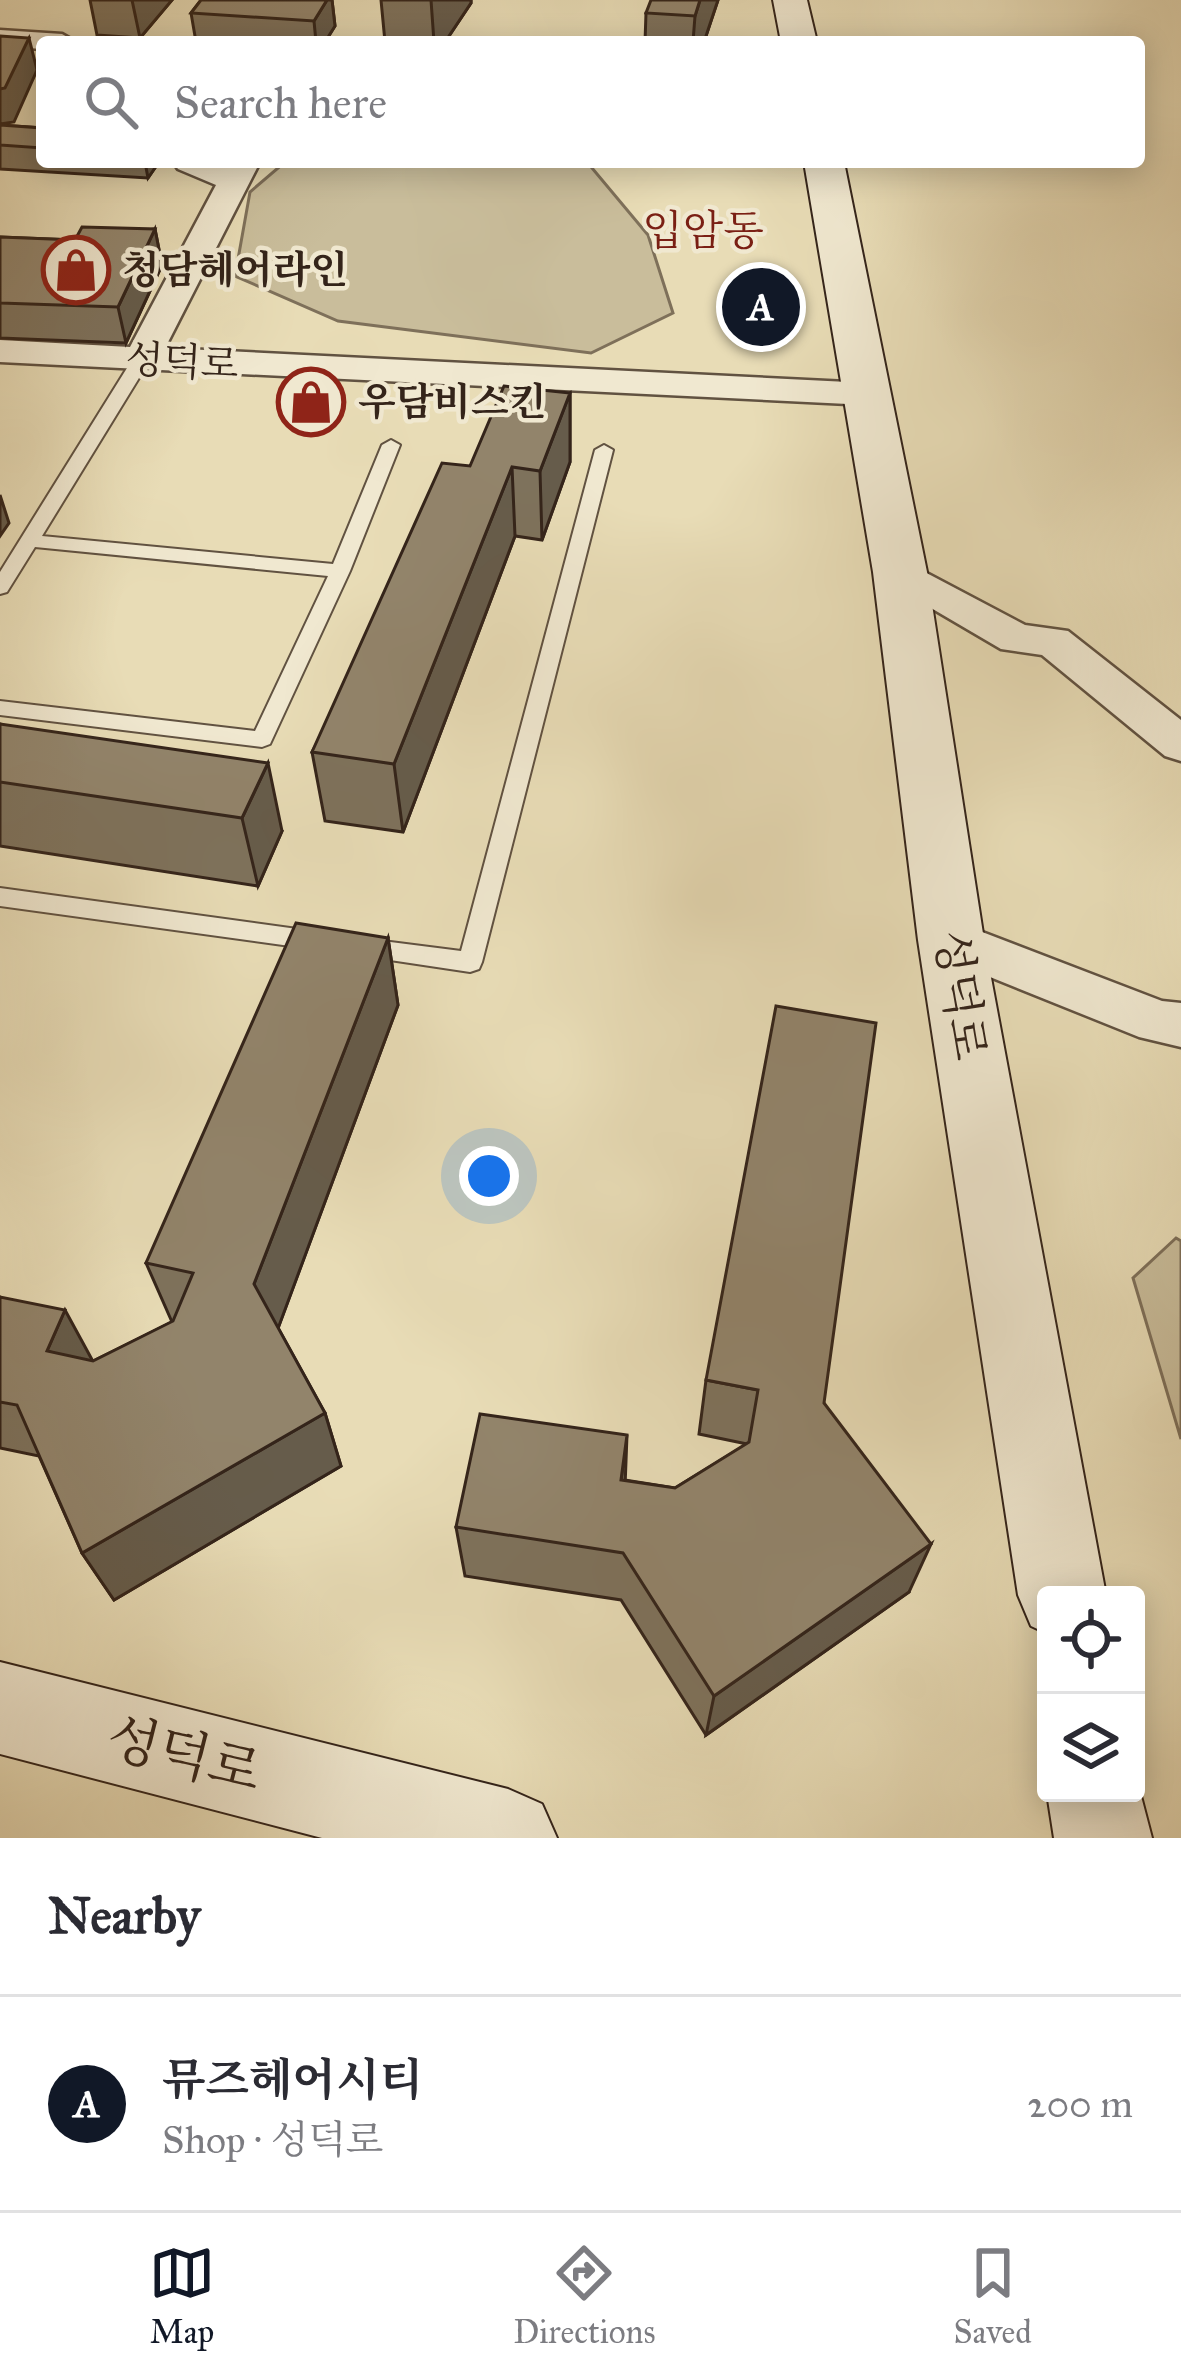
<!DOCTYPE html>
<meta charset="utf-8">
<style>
body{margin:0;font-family:"IM FELL Great Primer","Noto Serif KR",serif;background:#f7f7f7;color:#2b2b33}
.controls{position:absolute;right:36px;bottom:36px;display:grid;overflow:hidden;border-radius:12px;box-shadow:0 6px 30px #0003}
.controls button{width:108px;height:108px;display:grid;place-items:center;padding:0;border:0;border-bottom:3px solid #e1e1e2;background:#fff;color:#2b2b33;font:60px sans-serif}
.you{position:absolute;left:489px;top:1176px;width:42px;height:42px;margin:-30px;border:9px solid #fff;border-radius:50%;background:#1a73e8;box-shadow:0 0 0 18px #1a73e833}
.badge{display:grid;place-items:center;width:78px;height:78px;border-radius:50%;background:#111827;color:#fff;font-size:39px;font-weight:700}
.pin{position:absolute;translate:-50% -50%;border:6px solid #fff;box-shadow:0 3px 12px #0006}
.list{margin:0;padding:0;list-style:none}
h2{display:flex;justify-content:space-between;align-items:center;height:156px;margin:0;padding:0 48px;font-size:51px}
h2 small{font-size:39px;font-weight:400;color:#7c7c81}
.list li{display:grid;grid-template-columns:78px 1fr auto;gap:36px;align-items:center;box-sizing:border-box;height:216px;padding:0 48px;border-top:3px solid #e1e1e2}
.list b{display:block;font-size:45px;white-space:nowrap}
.list p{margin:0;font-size:39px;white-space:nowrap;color:#7c7c81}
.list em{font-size:39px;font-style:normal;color:#7c7c81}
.icon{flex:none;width:66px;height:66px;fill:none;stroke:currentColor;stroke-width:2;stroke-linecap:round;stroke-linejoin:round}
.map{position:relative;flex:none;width:1181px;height:1838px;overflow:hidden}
.search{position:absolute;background:#fff;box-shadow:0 6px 30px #0003;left:36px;right:36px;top:36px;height:132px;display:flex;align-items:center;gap:30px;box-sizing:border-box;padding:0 42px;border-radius:12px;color:#7c7c81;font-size:45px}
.sheet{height:372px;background:#fff}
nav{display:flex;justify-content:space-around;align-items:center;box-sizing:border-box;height:168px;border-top:3px solid #e1e1e2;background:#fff;font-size:33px;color:#7c7c81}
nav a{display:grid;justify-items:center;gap:6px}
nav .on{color:#111827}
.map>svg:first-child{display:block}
</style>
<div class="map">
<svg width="1181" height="1838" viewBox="0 0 1181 1838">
<rect width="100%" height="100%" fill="#e8dcb6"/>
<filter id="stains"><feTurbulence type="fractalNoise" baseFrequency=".00167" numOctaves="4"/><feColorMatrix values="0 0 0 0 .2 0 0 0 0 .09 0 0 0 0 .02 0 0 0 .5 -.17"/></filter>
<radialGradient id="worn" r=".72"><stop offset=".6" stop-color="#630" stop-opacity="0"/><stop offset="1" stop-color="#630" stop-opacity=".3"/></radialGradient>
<path fill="#c9bd9b" stroke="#7e705a" stroke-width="3" d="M285 162H587L648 235 673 313 591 353 338 321 235 276 250 192Z
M1176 1238 1181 1241V1439L1133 1278Z"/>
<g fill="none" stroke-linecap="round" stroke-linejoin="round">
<defs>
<path id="lane" d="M141 355 150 360 42 536 333 564 382 445 391 440 400 445 350 571 270 744 262 747 0 715V701L255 731 328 576 35 547 7 592 0 594V572L132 360Z
M604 445 613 450 482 962 479 969 470 972 350 954 347 947 350 940 359 938 461 951 595 450Z
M0 888 319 932 328 934 331 941 328 948 319 950 0 906Z"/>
<path id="street" d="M0 30 62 34 76 42H42V49L0 46Z
M173 162 226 166 228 162H260L165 348 868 383 881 386 887 394 881 402 868 405 0 362V340L130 347 216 185 178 169Z
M900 559 1025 625 1068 631 1181 720V761L1165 756 1042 655 1001 649 885 581 879 572 885 563Z
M951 920 1162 1001 1181 1003V1047L1139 1037 933 954 925 940 933 926Z"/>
<path id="secondary" d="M773 0H807L817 42H781Z
M804 162H844L927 572 984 940 1106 1595H1046V1633L1031 1626 1018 1595 918 940 873 572Z
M0 1662 508 1789 542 1804 557 1838H322L0 1754Z
M1136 1777 1152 1838H1054L1047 1793H1136Z"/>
</defs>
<use href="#lane" stroke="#615241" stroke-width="4"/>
<use href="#street" stroke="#615241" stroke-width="5"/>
<use href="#secondary" stroke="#34241a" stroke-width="4"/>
<use href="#lane" fill="#f0e8d0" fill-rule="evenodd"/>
<use href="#street" fill="#f0e8d0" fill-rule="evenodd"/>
<use href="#secondary" fill="#f0e8d0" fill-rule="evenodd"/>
</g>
<path fill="#7e725c" stroke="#34241a" stroke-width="3" d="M90 0H172L140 38 97 35Z
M201 0H332L335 26 325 42H196L191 13Z
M381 0H471V3L445 42H385Z
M718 0 704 42H645L646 13Z
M0 125 42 128V162H159L148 178 0 169Z
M155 229 162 265 126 343 0 338V237L75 240Z
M570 393V462L542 540 515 536 403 832 325 821 312 752 470 466Z
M0 724 282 831 258 886 0 846Z
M388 938 398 1005 278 1328 325 1413 341 1466 114 1600 82 1553 39 1456 0 1448V1297L93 1361 172 1322 146 1263Z
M706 1380 824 1403 909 1592 706 1735 621 1600 465 1576 456 1527 625 1480 675 1488 747 1444 699 1434Z"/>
<path fill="#665c4b" stroke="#34241a" stroke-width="3" d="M132 0H172L140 38Z
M327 0H332L335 26 325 42H316L314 21Z
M431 0H471V3L445 42H434Z
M700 0H718L704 42H693L695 16Z
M29 38 37 70 14 122 0 124V89Z
M145 162H159L148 178Z
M155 229 162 265 126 343 118 307Z
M570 393V462L542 540 540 471Z
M512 467 515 536 403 832 394 764Z
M0 495 9 523 0 536Z
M268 763 282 831 258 886 242 818Z
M388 938 398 1005 273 1342 254 1284Z
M65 1310 96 1367 47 1351Z
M325 1413 341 1466 114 1600 82 1553Z
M627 1435 625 1487 621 1480Z
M931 1544 909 1592 706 1735 714 1696Z"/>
<path fill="#92846b" stroke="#34241a" stroke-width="3" d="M201 0H327L314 21 191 13Z
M651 0H700L695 16 646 13Z
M0 36 29 38 5 88 0 89Z
M0 125 42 128V148L0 145Z
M82 227 155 229 118 307 0 303V237L75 240Z
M504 386 570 393 540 471 512 467 394 764 312 752 442 463 470 466Z
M0 724 268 763 242 818 0 782Z
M296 923 388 938 254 1284 325 1413 82 1553 17 1405 0 1402V1297L65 1310 47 1351 93 1361 173 1321 193 1273 146 1263Z
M776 1006 876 1023 824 1403 931 1544 714 1696 623 1553 456 1527 480 1414 627 1435 621 1480 675 1488 749 1442 758 1390 706 1380Z"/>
<defs>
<symbol id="shop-ring" viewBox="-11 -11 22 22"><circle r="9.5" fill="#f0e8d0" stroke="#8f2418" stroke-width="1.5"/><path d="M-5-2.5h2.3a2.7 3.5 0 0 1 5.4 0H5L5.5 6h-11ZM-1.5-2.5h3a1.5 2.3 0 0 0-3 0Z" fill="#8f2418"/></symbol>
</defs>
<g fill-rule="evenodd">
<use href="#shop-ring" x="38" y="232" width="76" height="76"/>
<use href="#shop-ring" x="273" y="364" width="76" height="76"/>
</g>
<g text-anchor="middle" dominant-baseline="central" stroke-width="9" stroke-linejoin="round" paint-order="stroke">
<g font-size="39" font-weight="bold" fill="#34241a" stroke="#f0e8d0" text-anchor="start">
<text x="122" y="270">청담헤어라인</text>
<text x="358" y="402">우담비스킨</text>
</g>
<g font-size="39" fill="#34241a" stroke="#f0e8d0">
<text transform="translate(182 362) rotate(3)">성덕로</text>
</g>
<g font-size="42" fill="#7a1f14" stroke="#f0e8d0">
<text x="703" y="231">입암동</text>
</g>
<g font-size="45" fill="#34241a" stroke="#f0e8d0">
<text transform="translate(961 995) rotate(81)">성덕로</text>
</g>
<g font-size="54" fill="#34241a" stroke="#f0e8d0">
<text transform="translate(184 1755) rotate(14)">성덕로</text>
</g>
</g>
<rect width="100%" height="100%" filter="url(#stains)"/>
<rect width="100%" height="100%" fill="url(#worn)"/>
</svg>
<div class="controls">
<button><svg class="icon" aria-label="locate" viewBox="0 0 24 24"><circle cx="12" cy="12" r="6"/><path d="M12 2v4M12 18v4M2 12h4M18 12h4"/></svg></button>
<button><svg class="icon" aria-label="layers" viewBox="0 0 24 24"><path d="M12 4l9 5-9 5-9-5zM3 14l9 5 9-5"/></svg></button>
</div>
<div class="you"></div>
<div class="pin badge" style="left:761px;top:307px">A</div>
<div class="search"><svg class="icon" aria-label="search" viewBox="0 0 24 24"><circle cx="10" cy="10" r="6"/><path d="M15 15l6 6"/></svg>Search here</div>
</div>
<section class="sheet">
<h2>Nearby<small></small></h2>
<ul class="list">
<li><span class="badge">A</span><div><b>뮤즈헤어시티</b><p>Shop · 성덕로</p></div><em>200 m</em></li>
</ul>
</section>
<nav>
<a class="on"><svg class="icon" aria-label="map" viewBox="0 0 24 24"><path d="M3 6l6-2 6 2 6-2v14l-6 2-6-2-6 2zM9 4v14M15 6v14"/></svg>Map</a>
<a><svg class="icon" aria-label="directions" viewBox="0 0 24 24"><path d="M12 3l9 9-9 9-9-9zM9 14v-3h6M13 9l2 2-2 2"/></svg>Directions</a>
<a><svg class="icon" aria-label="saved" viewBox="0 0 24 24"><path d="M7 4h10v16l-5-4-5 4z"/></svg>Saved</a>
</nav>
